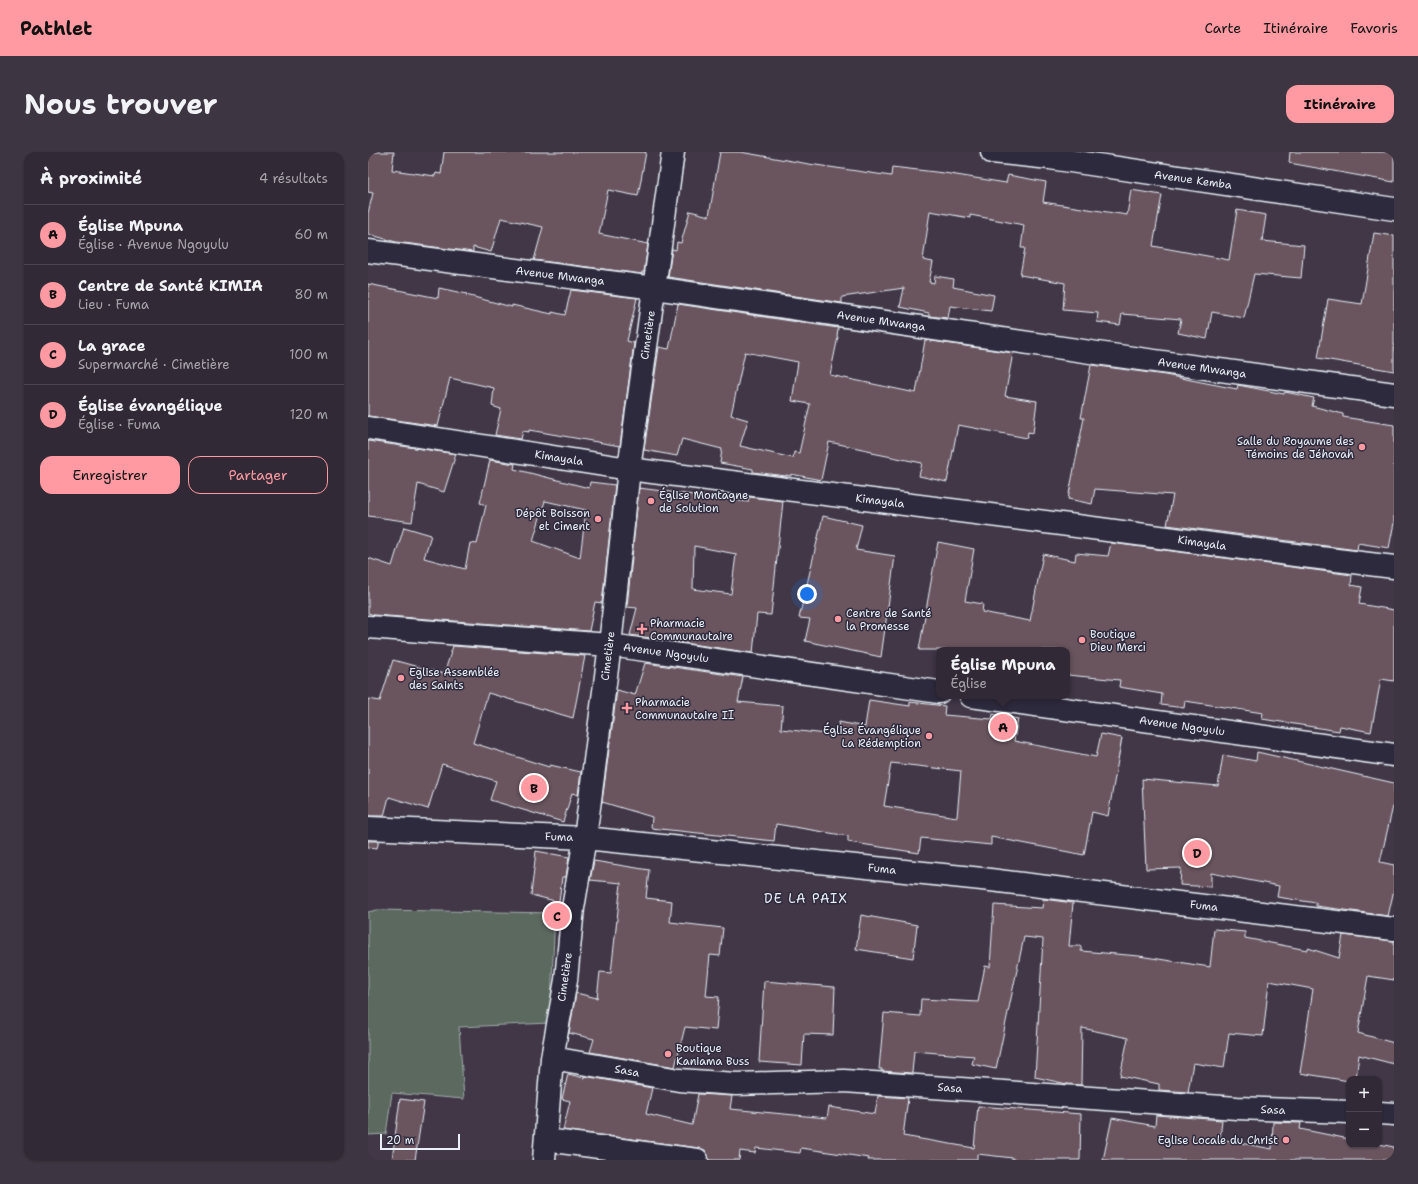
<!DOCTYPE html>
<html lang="fr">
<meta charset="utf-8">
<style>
body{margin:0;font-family:"Shantell Sans",sans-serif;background:#3d3541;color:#f1f3f6}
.controls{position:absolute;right:12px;bottom:12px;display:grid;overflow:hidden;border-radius:8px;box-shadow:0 1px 3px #0004}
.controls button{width:36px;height:36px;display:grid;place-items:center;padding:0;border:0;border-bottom:1px solid #4c4550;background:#312935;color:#f1f3f6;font:20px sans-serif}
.scale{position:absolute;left:12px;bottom:10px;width:80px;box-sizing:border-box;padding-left:4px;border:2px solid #e8f1f8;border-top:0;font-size:11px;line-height:14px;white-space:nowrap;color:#e8f1f8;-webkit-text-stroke:3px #2f2a3d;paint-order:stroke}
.you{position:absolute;left:439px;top:442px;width:14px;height:14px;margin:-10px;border:3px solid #fff;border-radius:50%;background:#1a73e8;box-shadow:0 0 0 6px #1a73e833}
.badge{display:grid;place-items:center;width:26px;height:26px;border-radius:50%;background:#ff9aa2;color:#111;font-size:13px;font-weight:700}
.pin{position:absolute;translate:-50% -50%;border:2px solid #fff;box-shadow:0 1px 4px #0006}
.popup{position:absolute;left:568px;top:495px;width:134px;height:52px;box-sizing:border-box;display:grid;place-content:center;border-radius:8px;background:#312935;filter:drop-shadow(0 1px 3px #0005);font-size:13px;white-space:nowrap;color:#a8a6ad}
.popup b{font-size:15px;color:#f1f3f6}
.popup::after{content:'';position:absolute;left:50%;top:100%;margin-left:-8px;border:8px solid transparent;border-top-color:#312935}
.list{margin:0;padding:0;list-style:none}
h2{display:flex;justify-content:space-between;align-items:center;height:52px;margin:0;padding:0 16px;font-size:17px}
h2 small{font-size:13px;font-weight:400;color:#a8a6ad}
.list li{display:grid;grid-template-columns:26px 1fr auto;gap:12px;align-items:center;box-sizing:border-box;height:60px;padding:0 16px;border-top:1px solid #4c4550}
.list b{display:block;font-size:15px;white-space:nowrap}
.list p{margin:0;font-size:13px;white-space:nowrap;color:#a8a6ad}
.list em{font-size:13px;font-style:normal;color:#a8a6ad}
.actions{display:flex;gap:8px;padding:12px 16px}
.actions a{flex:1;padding:9px 0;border:1px solid #ff9aa2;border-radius:12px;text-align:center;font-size:14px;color:#ff9aa2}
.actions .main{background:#ff9aa2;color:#111}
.map{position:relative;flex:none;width:1026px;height:1008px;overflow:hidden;border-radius:12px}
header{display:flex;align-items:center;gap:24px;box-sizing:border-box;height:56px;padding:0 20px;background:#ff9aa2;color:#111}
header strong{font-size:19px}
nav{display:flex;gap:22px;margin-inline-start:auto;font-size:14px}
.intro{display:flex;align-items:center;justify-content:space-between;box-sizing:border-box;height:96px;padding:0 24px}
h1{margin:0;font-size:28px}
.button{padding:10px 18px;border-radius:12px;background:#ff9aa2;color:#111;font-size:14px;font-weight:700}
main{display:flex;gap:24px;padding:0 24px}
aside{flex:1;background:#312935;border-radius:12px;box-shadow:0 1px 3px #0004}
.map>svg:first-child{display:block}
</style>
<header>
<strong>Pathlet</strong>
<nav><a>Carte</a><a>Itinéraire</a><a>Favoris</a></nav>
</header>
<div class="intro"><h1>Nous trouver</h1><a class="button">Itinéraire</a></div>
<main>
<aside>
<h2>À proximité<small>4 résultats</small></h2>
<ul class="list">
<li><span class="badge">A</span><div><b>Église Mpuna</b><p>Église · Avenue Ngoyulu</p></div><em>60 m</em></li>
<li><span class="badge">B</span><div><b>Centre de Santé KIMIA</b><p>Lieu · Fuma</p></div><em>80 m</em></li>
<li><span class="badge">C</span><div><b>La grace</b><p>Supermarché · Cimetière</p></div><em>100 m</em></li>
<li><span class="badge">D</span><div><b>Église évangélique</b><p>Église · Fuma</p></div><em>120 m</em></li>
</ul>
<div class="actions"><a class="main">Enregistrer</a><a>Partager</a></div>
</aside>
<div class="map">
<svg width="1026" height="1008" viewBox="0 0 1026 1008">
<rect width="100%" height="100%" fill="#413747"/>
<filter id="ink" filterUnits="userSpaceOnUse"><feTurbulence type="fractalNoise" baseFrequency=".025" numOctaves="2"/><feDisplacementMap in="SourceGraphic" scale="8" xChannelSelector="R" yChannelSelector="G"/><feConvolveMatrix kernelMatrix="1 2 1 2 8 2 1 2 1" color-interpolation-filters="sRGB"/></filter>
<g filter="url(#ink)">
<path fill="#5c695f" stroke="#a2adac" d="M9 758 187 761 182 871 91 875 96 947 24 941 18 982 0 983V760Z"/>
<path fill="#6b545e" stroke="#e8f1f8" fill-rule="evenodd" d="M0 0H26L24 18 67 24 68 21 73 22 76 0H278L270 44 240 38 231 82 280 92 276 120H274V122L166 108 175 75 133 66 123 100 105 95V100L28 90 0 82V61L5 41 0 40Z
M352 0H372L441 12 523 24 524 15 576 21 638 31 640 23 678 30 675 50 759 63 763 38 794 43 785 94 861 108 869 58 898 63 894 89 936 93 933 126 886 122 876 166 844 160 839 187 810 181 813 167 754 162 752 173 729 170 730 161 695 158 697 131 652 123 657 96H653L656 73 602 63V66L562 59 555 108 565 110 561 130 566 131 567 124 586 127 585 135 626 143 623 159 582 154 580 166 561 164V161L532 155 536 136 474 145V151L300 125 304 97 308 98 309 90 313 91 322 59 341 64Z
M922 0H1026V30L921 11Z
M1006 81 1026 84V219L950 206 960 147 994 152Z
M0 132 70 146 71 136 99 142 98 143 144 155V153L184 162V160L197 163 203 138 269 146 259 189 266 191 252 294 161 278V280L155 279 153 287 127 283 133 257 124 254 126 236 82 226 70 274 0 264Z
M310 152 470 176 469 185H470L462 223 548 241 557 188 645 201 637 244 669 249 665 281 660 280 659 286 590 273 579 330 551 324 554 311 504 301V299L461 290 453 328 423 322V324L418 323V324L385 320V317L352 311 354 297 314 287 309 304 276 298 291 195 301 197ZM377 200 430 210 424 249 442 252 431 301 426 300 425 306 372 294 380 268 363 263Z
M723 213 797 223 869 237 870 233 916 242 917 240 946 246 944 254 975 262V265L1026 273V371L1021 396 990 391 989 398 799 373 805 343 727 337 724 352 700 347 716 266H713Z
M0 289 88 302 76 340 50 332 44 370 0 364Z
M122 308 147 312 146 317 221 336 222 330 247 333 234 451 227 450 221 479 6 463 0 461V406L24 414 36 375 63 383 56 406 97 417 102 391 109 392 118 353 112 351ZM177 349 218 358 212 406 165 389Z
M271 336 380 350 381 345 415 349 403 463 389 462 385 501 262 483 269 456 259 455ZM326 394 368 402 363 442 325 437Z
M455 364 494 373 488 398 527 404 513 505 437 489 442 467 431 466Z
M570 390 606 397 597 449 615 452 614 460 662 469 675 402 707 409 708 401 740 404 743 391 984 423 983 433 994 435 991 452 1026 458V529L1013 527 1003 580 972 574 971 579 894 567 895 561 817 549 816 556 793 553 794 542 751 535 752 528 699 523V498H551Z
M85 494 217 504 205 566 120 541 105 591 181 615 182 613 213 620 210 643 204 641 195 670 122 648 128 629 74 612 60 657 21 645 16 664H0V547L12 549 25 508 76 522Z
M277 511 375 525 370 550 415 554 413 577 468 583 471 570 497 575 501 548 542 554V550L577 554 576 563 624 567 625 562 650 567 646 589 728 605 733 582 754 586 740 664 724 660 716 703 623 685V693L553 686 551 701 480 690V684L408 672 406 689 283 676 284 665 234 650 249 538 267 543ZM523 611 593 619 589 665 516 654Z
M889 600 1026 631V650L1012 710 1026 713V738L1020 764 948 754V751L909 745 911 734 843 721V735L812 733 813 716 778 717 774 627 850 634 855 603 888 609Z
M0 689H11L9 696 0 695Z
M168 699 201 705 198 725H194L191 750 163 743Z
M226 709 281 718 278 746 304 749 302 770 355 776 352 804 342 803 338 844 351 845 348 878 317 875 307 915 222 900 226 887 201 881 208 841 229 846 232 820 243 821 253 731 222 728Z
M675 747 705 751 701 794H713V799L771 804 842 815 846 777 877 780V786L939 798 940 796 971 806 975 783 1026 789V828L1000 824 990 881 1026 891V912L991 903 988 927H981V929L932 921 945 837 901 829 895 884 861 881 856 916 825 911 820 940 791 938V932L752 924 760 886 714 876 713 933 699 932 667 925 675 787 656 785 628 917 604 912 606 904 546 899 544 921 513 919 514 917H511L516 861 552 864 553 847 610 850 617 814 622 815 626 753 674 756Z
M493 763 549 773 545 806 488 797Z
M396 829 467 835 465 883 436 882 434 913 391 910Z
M200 922 216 926V924L284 936 278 962 324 973 330 942 364 944 362 957 459 966 461 955 507 962 510 944 540 946 535 984 606 996 610 954 713 962 712 1008H645V1006L609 1002V1008H500L501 1006 433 996 432 1001 388 996 387 1001 372 999 371 1008H341L340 1003 337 998 331 996 195 978 202 949 194 947Z
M32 947 56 950 47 1008H24Z
M788 963 854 968 852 987 904 997 905 970 933 971 932 977 981 987V993L1011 992 1026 995V1008H735L744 966 787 974Z"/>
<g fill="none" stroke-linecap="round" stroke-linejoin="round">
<defs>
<path id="minor" d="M624 0 682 6 1026 57
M0 99 287 136 736 202 1026 242
M0 276 261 317 724 376 927 403 1026 415
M0 475 242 493 571 540
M603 544 1026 603
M0 676 217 686 614 727 1026 777
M184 906 311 928 368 932 476 929 869 956 981 960
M1011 961 1026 962
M178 988 329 1008
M176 1008 184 906 198 828 205 756 217 686 242 493 261 317 305 0"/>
</defs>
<use href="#minor" stroke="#e8f1f8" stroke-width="25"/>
<use href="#minor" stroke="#2f2a3d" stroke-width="22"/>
</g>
</g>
<g fill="#ff9aa2" stroke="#2f2a3d" stroke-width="1.5">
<circle cx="994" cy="295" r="4"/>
<circle cx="283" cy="349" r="4"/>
<circle cx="230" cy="367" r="4"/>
<circle cx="470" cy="467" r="4"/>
<path d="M272 471h4v4h4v4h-4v4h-4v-4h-4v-4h4z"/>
<circle cx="714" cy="488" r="4"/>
<circle cx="33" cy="526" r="4"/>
<path d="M257 550h4v4h4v4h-4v4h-4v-4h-4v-4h4z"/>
<circle cx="561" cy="584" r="4"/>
<circle cx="300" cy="902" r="4"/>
<circle cx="918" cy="988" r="4"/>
</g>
<g text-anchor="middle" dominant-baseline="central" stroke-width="3" stroke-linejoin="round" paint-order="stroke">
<g font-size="11" fill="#e8f1f8" stroke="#2f2a3d">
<text transform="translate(825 28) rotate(8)">Avenue Kemba</text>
<text transform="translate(192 124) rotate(7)">Avenue Mwanga</text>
<text transform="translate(513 169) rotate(8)">Avenue Mwanga</text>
<text transform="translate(280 183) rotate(-82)">Cimetière</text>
<text transform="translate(834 216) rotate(8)">Avenue Mwanga</text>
<text transform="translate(191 306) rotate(9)">Kimayala</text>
<text transform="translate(512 349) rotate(7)">Kimayala</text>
<text transform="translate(834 391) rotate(8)">Kimayala</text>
<text transform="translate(298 501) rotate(8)">Avenue Ngoyulu</text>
<text transform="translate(240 504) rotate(-83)">Cimetière</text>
<text transform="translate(814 574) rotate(8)">Avenue Ngoyulu</text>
<text transform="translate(191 685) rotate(2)">Fuma</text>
<text transform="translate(514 717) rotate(6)">Fuma</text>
<text transform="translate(836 754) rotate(7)">Fuma</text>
<text transform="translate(197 825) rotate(-82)">Cimetière</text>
<text transform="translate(259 919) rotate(10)">Sasa</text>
<text transform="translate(582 936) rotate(4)">Sasa</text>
<text transform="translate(905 958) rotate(2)">Sasa</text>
</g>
<g font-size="11" fill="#e8f1f8" stroke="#2f2a3d" text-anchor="start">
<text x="986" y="289" text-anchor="end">Salle du Royaume des<tspan x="986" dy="13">Témoins de Jéhovah</tspan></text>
<text x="291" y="343">Église Montagne<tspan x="291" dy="13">de Solution</tspan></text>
<text x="222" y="361" text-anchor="end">Dépôt Boisson<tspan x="222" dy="13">et Ciment</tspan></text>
<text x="478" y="461">Centre de Santé<tspan x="478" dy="13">la Promesse</tspan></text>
<text x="282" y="471">Pharmacie<tspan x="282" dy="13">Communautaire</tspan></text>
<text x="722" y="482">Boutique<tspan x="722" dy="13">Dieu Merci</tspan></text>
<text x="41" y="520">Eglise Assemblée<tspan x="41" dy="13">des Saints</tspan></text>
<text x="267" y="550">Pharmacie<tspan x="267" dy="13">Communautaire II</tspan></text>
<text x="553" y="578" text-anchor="end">Église Évangélique<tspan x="553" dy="13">La Rédemption</tspan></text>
<text x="308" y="896">Boutique<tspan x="308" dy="13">Kaniama Buss</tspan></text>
<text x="910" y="988" text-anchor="end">Eglise Locale du Christ</text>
</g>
<g font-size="13" letter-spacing="1" fill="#e8f1f8" stroke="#2f2a3d">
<text x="438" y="746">DE LA PAIX</text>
</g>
</g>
</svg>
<div class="controls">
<button>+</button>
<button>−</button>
</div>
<div class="scale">20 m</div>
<div class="you"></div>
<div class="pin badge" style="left:635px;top:575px">A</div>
<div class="popup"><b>Église Mpuna</b>Église</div>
<div class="pin badge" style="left:166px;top:636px">B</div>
<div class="pin badge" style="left:189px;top:764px">C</div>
<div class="pin badge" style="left:829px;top:701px">D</div>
</div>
</main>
